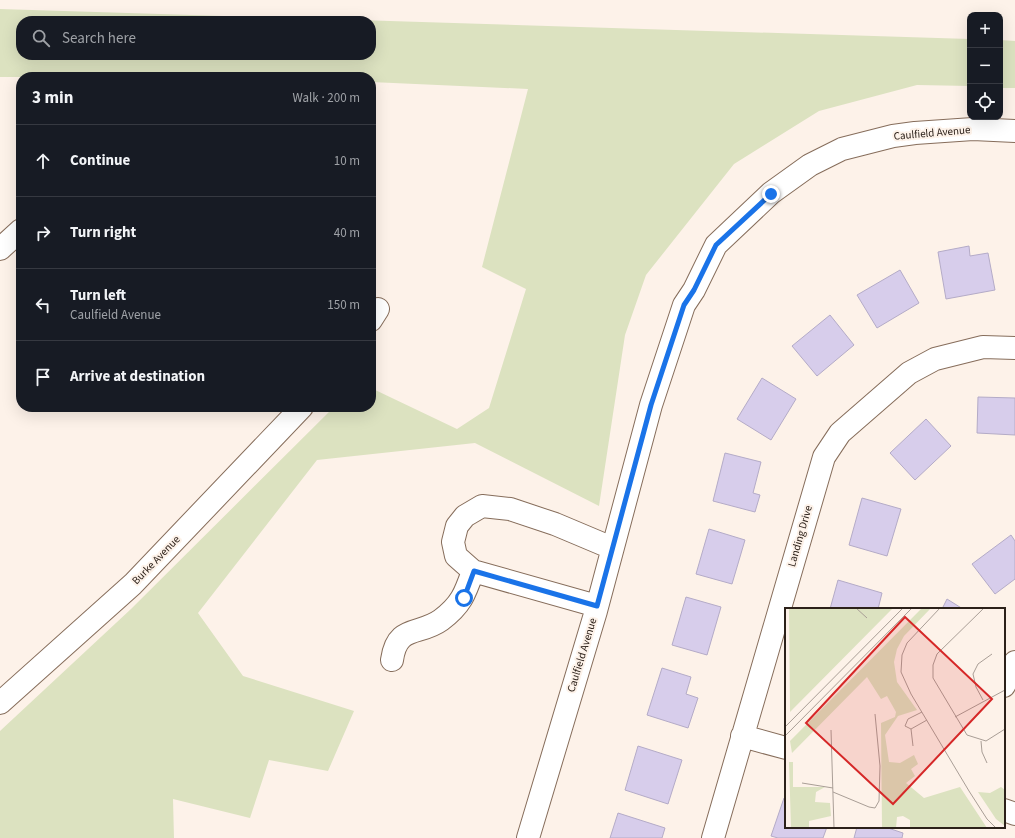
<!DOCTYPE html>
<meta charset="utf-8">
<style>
body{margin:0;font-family:"Source Sans 3",sans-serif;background:#20242c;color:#f1f3f6}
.controls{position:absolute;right:12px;top:12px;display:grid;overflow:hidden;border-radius:8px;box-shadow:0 4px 16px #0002}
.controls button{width:36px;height:36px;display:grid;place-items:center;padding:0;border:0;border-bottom:1px solid #363941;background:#171b24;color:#f1f3f6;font:20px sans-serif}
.stop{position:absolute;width:12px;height:12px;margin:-9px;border:3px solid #1a73e8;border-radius:50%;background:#fff}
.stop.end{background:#1a73e8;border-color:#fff;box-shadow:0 1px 4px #0008}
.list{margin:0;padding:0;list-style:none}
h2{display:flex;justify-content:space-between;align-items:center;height:52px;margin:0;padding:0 16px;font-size:17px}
h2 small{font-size:13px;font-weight:400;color:#9ea1a6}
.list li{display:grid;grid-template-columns:26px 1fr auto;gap:12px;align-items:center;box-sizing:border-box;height:72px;padding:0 16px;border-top:1px solid #363941}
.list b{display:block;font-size:15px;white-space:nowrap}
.list p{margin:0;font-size:13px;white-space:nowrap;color:#9ea1a6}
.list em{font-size:13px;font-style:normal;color:#9ea1a6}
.icon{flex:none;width:22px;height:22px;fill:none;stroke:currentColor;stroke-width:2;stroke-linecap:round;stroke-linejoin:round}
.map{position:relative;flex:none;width:1015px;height:838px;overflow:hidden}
.search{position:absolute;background:#171b24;box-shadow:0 4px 16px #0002;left:16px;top:16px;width:360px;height:44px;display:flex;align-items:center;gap:10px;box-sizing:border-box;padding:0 14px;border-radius:16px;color:#9ea1a6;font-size:15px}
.panel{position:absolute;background:#171b24;box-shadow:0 4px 16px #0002;left:16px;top:72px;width:360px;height:340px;border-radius:16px}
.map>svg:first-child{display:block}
</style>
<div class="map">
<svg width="1015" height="838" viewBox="0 0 1015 838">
<rect width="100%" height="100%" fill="#fdf2e9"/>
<path fill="#dce2c0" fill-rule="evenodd" d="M0 9 970 39V86L917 85 819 111 734 164 646 275 625 335 599 506 475 443 317 460 198 613 243 676 354 711 328 771 269 760 250 818 173 799 174 838H0V731L131 609 334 407H371V388L457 429 489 408 526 289 482 267 528 89 371 82V77H0ZM21 21H371V55H21Z
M1000 40 1015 41V88H1000Z"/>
<path fill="#d7cdeb" stroke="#b4abc7" d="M969 246 970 256 988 253 995 290 946 299 938 252Z
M900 270 919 303 877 328 857 295Z
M830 315 854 345 817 376 792 346Z
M762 378 796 399 771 440 737 419Z
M978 397 1015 398V435L977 433Z
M926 419 951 446 915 480 890 453Z
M725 453 761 462 753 493 760 495 755 512 713 501Z
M862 498 901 509 887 556 849 545Z
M709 529 745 540 732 584 696 574Z
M1011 535 1015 541V579L995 594 972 564Z
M838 580 882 593 878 609H830Z
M686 597 721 607 707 655 672 645Z
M947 599 963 609H942Z
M662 668 691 677 686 694 698 698 688 728 647 715Z
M638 746 682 760 668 804 625 790Z
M784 798H786V827H827L823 838H778L771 836Z
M618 813 665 828 662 838H610Z
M857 827H885L903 833 902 838H854Z"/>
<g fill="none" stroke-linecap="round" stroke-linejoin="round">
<defs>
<path id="minor" d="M0 249 21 230
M371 320 378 309
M597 606 473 571 456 556 453 542 457 526 465 516 482 506 510 509 555 524 612 548
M392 660C397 624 419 636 441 620 461 605 465 594 473 571
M1004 686 1015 662
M0 703 133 584 302 407
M742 736 786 748
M1004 810 1015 814
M528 838 596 611 651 405 684 305 694 290 716 245 771 193 810 165 842 149 893 136 915 133 973 129 1015 131
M713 838 824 457 840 433 909 373 935 359 983 347 1015 348"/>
</defs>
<use href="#minor" stroke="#866d5b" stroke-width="24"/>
<use href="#minor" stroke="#fff" stroke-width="22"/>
</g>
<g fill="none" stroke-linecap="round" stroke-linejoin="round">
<path stroke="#1a73e8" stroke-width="5" d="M464 598 474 571 597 606 651 405 684 305 694 290 716 245 771 194"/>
</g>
<g text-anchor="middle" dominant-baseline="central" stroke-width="4" stroke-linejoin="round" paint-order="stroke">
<g font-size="11" fill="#2c211a" stroke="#fdf2e9">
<text transform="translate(932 133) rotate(-5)">Caulfield Avenue</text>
<text transform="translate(800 536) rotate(-74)">Landing Drive</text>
<text transform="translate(156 560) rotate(-46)">Burke Avenue</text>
<text transform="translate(582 655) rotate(-73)">Caulfield Avenue</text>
</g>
</g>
<g transform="translate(785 608)">
<rect width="220" height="220" fill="#fdf2e9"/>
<path d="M4 0H108L5 104ZM137 0H146L119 28 112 41 109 54 112 74 132 102 113 108 100 127 104 154 115 155 129 147 133 156 126 161 130 168 121 175 139 190 175 179 202 220H125V212L118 208 112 209 111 220H97L96 115 110 109 111 104 102 88 96 91 82 69 7 145 5 133ZM4 154H8V179H40L31 184 30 194 45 195 46 208 24 213V220H6ZM216 179 220 182V218L211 211 193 184 205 185Z" fill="#dce2c0"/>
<path fill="none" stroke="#a99e96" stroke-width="1" d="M71 0 82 10M155 0 122 35 117 47 116 64 126 86 184 183 202 211 211 220M199 0 152 46 148 57V70L182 127 201 133 220 121M198 92 191 79 188 66 193 56 207 46M137 104 123 111 120 118 126 121 142 112M170 109 220 82M0 119 118 0M126 121 128 138M46 122 49 220M0 128 127 0M196 133 197 144 202 155M17 175 48 180M48 184 84 199 90 200 94 193 95 158 90 106"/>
<path fill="#d62828" fill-opacity="0.15" stroke="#d62828" stroke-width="2" d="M120 9 207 91 108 196 21 115Z"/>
<rect width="220" height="220" fill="none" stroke="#2c211a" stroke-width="2"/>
</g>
</svg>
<div class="controls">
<button>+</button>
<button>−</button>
<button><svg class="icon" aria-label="locate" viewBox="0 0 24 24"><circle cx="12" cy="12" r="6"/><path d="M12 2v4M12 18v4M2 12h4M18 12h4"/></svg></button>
</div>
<div class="stop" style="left:464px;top:598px"></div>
<div class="stop end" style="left:771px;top:194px"></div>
<div class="search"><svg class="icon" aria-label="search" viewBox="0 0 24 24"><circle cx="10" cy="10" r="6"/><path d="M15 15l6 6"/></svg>Search here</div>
<section class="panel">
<h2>3 min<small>Walk · 200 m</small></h2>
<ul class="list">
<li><svg class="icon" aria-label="ahead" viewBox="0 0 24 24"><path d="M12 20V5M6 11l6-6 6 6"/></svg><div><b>Continue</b></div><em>10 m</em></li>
<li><svg class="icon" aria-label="right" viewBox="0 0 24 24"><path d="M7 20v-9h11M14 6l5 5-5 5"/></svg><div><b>Turn right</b></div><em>40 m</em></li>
<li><svg class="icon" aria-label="left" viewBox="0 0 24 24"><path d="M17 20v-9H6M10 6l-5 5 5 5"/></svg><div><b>Turn left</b><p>Caulfield Avenue</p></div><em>150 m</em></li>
<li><svg class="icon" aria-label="arrive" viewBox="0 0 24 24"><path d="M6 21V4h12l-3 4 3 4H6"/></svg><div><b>Arrive at destination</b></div></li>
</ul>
</section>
</div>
